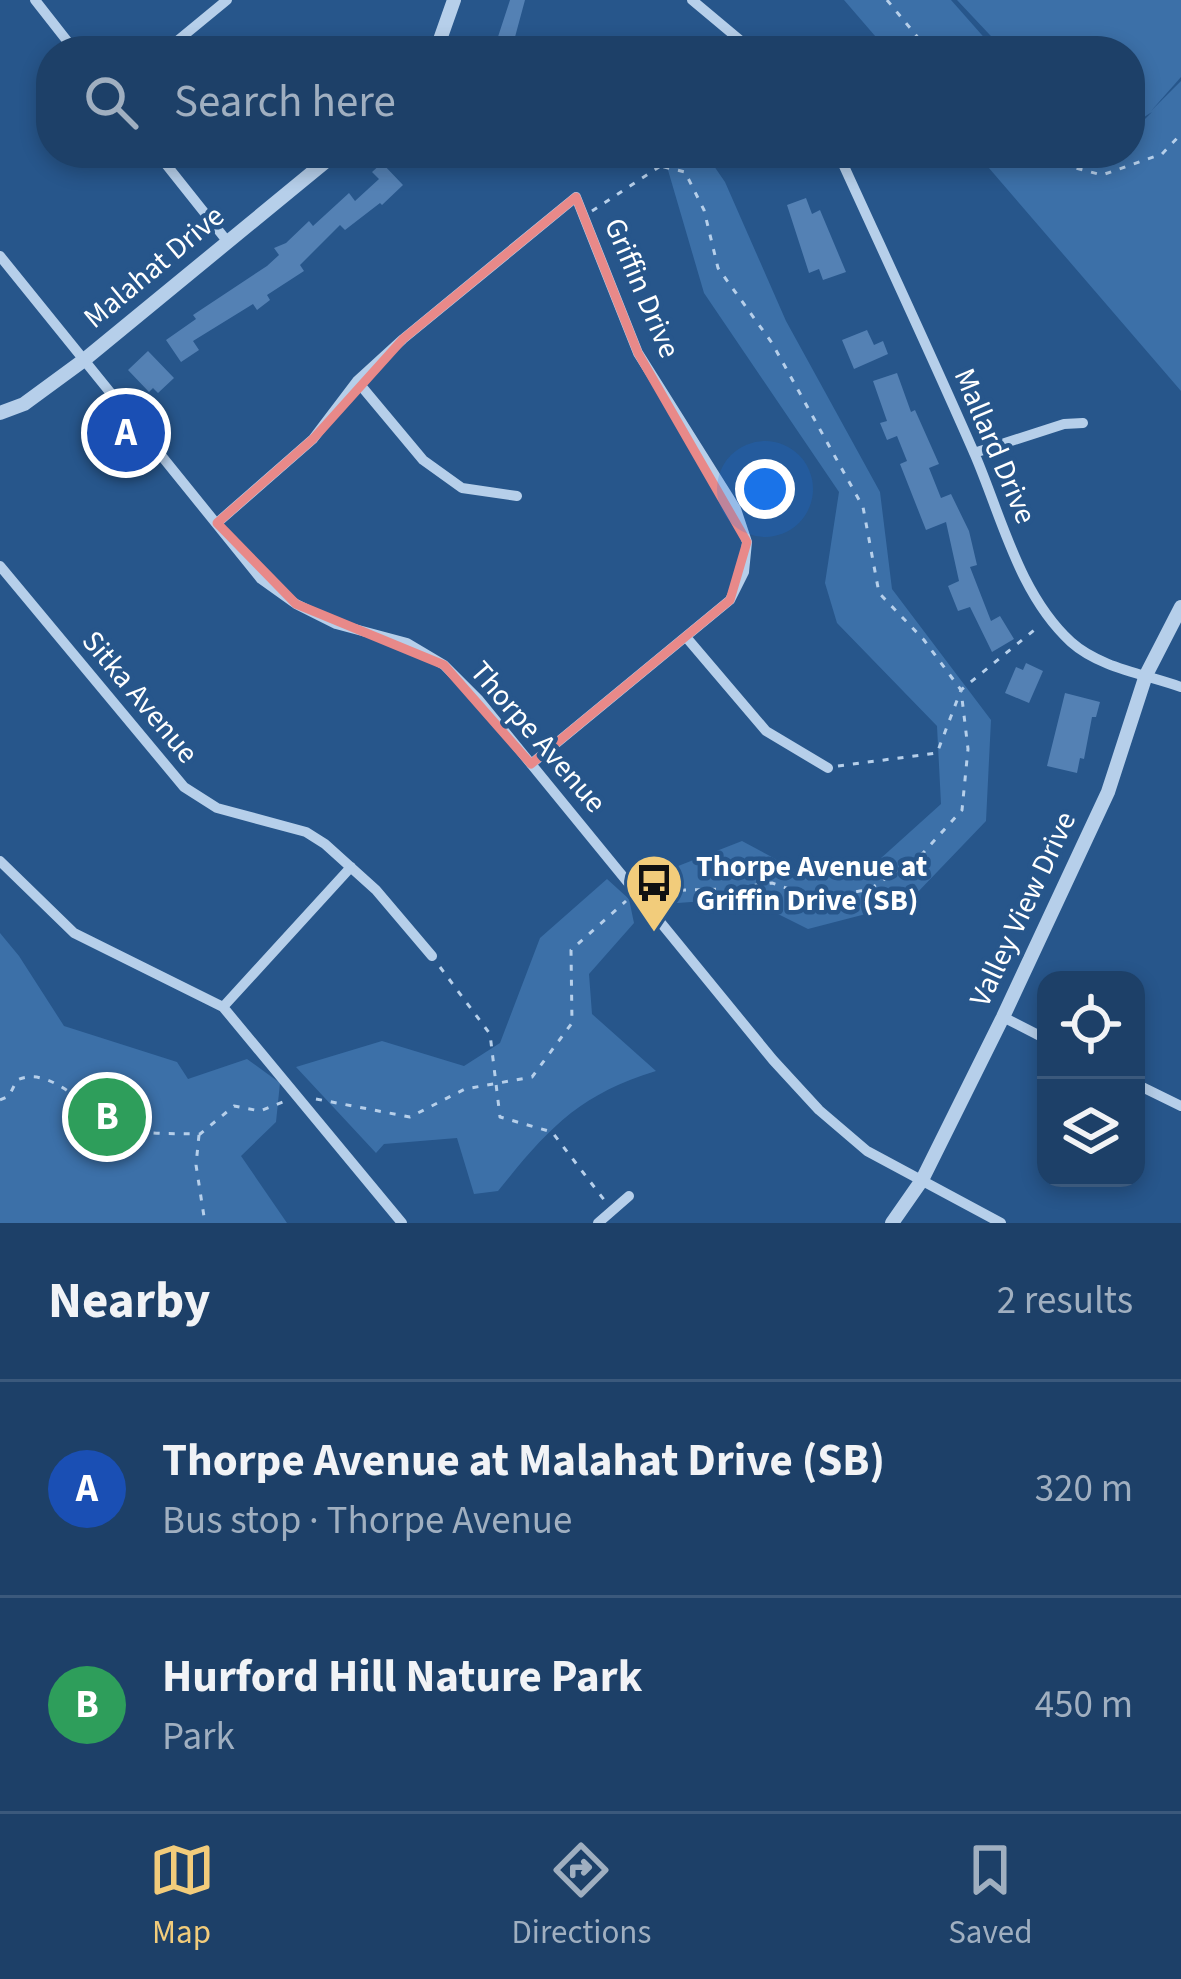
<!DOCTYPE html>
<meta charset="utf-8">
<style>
body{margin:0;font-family:"Source Sans 3",sans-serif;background:#25476e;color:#f1f3f6}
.controls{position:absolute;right:36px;bottom:36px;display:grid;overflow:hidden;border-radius:24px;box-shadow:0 6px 18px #0003}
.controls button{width:108px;height:108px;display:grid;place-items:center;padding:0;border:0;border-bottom:3px solid #3b597c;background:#1d4068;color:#f1f3f6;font:60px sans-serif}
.you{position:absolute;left:765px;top:489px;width:42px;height:42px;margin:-30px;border:9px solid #fff;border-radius:50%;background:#1a73e8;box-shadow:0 0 0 18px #1a73e833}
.badge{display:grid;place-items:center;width:78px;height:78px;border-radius:50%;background:#f2cc7b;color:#fff;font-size:39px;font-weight:700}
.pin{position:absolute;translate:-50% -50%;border:6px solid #fff;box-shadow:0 3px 12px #0006}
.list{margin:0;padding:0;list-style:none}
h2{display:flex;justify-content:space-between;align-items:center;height:156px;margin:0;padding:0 48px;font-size:51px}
h2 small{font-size:39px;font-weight:400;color:#a0afc0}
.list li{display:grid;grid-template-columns:78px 1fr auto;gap:36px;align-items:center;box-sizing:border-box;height:216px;padding:0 48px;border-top:3px solid #3b597c}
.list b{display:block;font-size:45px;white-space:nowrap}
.list p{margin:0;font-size:39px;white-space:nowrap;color:#a0afc0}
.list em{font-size:39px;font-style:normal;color:#a0afc0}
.icon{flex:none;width:66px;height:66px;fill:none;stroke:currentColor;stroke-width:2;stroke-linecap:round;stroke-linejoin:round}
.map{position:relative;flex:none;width:1181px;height:1223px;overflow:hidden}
.search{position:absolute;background:#1d4068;box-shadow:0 6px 18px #0003;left:36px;right:36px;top:36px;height:132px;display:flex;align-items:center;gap:30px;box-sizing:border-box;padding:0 42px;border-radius:48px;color:#a0afc0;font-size:45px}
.sheet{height:588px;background:#1d4068}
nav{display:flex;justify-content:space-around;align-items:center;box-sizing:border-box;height:168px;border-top:3px solid #3b597c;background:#1d4068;font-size:33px;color:#a0afc0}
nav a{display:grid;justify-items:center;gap:6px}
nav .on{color:#f2cc7b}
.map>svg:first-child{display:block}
</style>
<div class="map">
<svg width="1181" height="1223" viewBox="0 0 1181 1223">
<rect width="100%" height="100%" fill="#27568b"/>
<path fill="#3c70a8" d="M844 0H951L996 51H888Z
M957 0H1181V77L1151 111 1181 81V391L976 153H1130V134L1152 112 1130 126V51H1005Z
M663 153H705L725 182 786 321 880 492 892 589 991 720 986 821 915 895 862 915 808 929 746 898 664 904 650 877 742 841 807 876 880 859 941 804 937 726 837 623 825 583 839 492 704 293Z
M607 879 629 899 634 923 589 974 592 1014 656 1071C578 1095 548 1129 498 1191L474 1194 457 1138 384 1144 376 1153 296 1067 382 1041 464 1066 500 1043 540 938Z
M0 933 19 956 64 1026 177 1062 188 1079 247 1059 280 1083 276 1122 241 1156 287 1223H0Z"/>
<path fill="#5481b4" d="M510 0H525L515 37 532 43 530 51 494 49Z
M382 163 403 185 382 205 380 203 345 230 340 225 300 265 304 271 267 295 270 300 257 310 253 304 193 341 199 350 181 362 166 340 196 319 193 315 267 266 279 255 274 248 286 243 309 221 313 226 349 193 355 201 379 179 372 172Z
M806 198 812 214 820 210 846 272 823 280 819 269 809 273 787 205Z
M867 330 874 345 883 341 888 354 854 369 842 340Z
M148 351 174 378 158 393 153 388 149 392 128 370Z
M897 373 911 412 915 410 939 464 929 468 941 498 951 494 969 531 977 565 970 567 991 621 1000 616 1014 639 992 652 970 607 958 611 948 586 959 581 946 522 926 530 900 464 907 461 897 436 887 440 880 423 887 421 873 381Z
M1026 663 1043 671 1029 703 1005 693 1016 667 1023 670Z
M1065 693 1100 702 1096 717H1092L1084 759 1080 758 1077 773 1047 766Z"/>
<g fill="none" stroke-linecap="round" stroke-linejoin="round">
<path stroke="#b6cfea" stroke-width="3" stroke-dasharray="6 9" stroke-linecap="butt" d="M887 0 929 51
M708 51 719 40
M1035 153 1042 159 1102 175 1162 154 1181 134
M592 211 659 167
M838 766 937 753 961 690 1038 627
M650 891 728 889 772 883 818 899 870 889 923 853 962 810 968 749 961 690 924 640 879 593 863 507 772 343 718 268 704 210 685 172 660 166 659 153
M440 967 490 1034 500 1117 552 1132 605 1201
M316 1099 410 1117 465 1089 532 1077 572 1023 571 950 626 901
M0 1100 9 1096 17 1080C51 1064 88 1112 116 1125 137 1136 176 1133 200 1134L234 1106 260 1111 283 1102
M199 1135 196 1165 205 1223"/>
<path stroke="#b6cfea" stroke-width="10" d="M35 0 75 51
M692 0 753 51
M165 51 227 0
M157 153 227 241
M838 153C884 254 931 354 975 455 1002 518 1019 594 1071 642 1100 668 1145 674 1181 687
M0 256 261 579 296 604 336 624 407 643 444 665 478 699 773 1060 819 1110 867 1151 1001 1223
M357 381 423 460 462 488 517 496
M974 453 1064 424 1083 423
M217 523 313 439 357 381 403 339 576 197 638 353 736 509 747 542 744 572 730 600 531 764
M0 566 184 787 217 808 306 832 325 844 376 890 432 956
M686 637 766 731 828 768
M0 861 74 933 223 1007 402 1223
M223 1007 351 867
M1003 1017 1046 1039
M1136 1084 1181 1106
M598 1223 629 1196"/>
<path stroke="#b6cfea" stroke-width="14" d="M436 51 454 0
M0 413 24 404 84 360 336 153
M892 1223 922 1180 1003 1017 1108 792 1146 675 1181 607"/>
</g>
<path fill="none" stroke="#e88989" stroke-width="9" stroke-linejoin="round" d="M576 197 638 353 747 542 730 600 531 764 444 665 296 604 217 523 313 439 403 339Z"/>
<defs>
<symbol id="bus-pin" viewBox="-11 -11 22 30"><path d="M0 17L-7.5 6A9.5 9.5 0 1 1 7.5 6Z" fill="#f2cc7b" stroke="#27568b"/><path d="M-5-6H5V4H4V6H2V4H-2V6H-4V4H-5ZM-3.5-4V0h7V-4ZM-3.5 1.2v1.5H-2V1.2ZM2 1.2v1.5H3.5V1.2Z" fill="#111"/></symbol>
</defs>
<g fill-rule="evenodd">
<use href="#bus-pin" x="621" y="850" width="66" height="90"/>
</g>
<g text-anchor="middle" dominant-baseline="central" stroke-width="9" stroke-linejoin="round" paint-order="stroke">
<g font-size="30" fill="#fff" stroke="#27568b">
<text transform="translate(154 267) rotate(-40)">Malahat Drive</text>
<text transform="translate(642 288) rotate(67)">Griffin Drive</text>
<text transform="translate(995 446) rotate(67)">Mallard Drive</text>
<text transform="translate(140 697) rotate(50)">Sitka Avenue</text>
<text transform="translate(538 737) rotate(49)">Thorpe Avenue</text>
<text transform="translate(1023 909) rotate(-65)">Valley View Drive</text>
</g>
<g font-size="30" font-weight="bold" fill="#fff" stroke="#27568b" text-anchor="start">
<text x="696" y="866">Thorpe Avenue at<tspan x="696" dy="34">Griffin Drive (SB)</tspan></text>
</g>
</g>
</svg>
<div class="controls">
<button><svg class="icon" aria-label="locate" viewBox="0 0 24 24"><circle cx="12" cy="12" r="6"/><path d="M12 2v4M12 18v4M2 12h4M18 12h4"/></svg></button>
<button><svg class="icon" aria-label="layers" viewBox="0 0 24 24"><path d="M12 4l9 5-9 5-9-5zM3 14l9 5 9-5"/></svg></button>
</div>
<div class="you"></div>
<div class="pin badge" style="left:126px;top:433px;background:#1a4fb4">A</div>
<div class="pin badge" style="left:107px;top:1117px;background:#2e9e5b">B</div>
<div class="search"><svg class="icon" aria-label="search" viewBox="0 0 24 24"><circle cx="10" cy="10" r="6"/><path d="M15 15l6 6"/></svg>Search here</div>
</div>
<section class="sheet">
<h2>Nearby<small>2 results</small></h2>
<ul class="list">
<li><span class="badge" style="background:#1a4fb4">A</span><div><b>Thorpe Avenue at Malahat Drive (SB)</b><p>Bus stop · Thorpe Avenue</p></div><em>320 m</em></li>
<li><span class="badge" style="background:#2e9e5b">B</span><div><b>Hurford Hill Nature Park</b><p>Park</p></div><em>450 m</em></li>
</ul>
</section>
<nav>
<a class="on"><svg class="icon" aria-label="map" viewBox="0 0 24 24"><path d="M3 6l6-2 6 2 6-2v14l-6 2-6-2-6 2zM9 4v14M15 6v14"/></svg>Map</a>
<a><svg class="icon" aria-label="directions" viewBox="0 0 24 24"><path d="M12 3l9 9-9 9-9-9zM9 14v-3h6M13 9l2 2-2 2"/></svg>Directions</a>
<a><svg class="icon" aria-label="saved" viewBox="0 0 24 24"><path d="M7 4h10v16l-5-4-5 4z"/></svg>Saved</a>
</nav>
